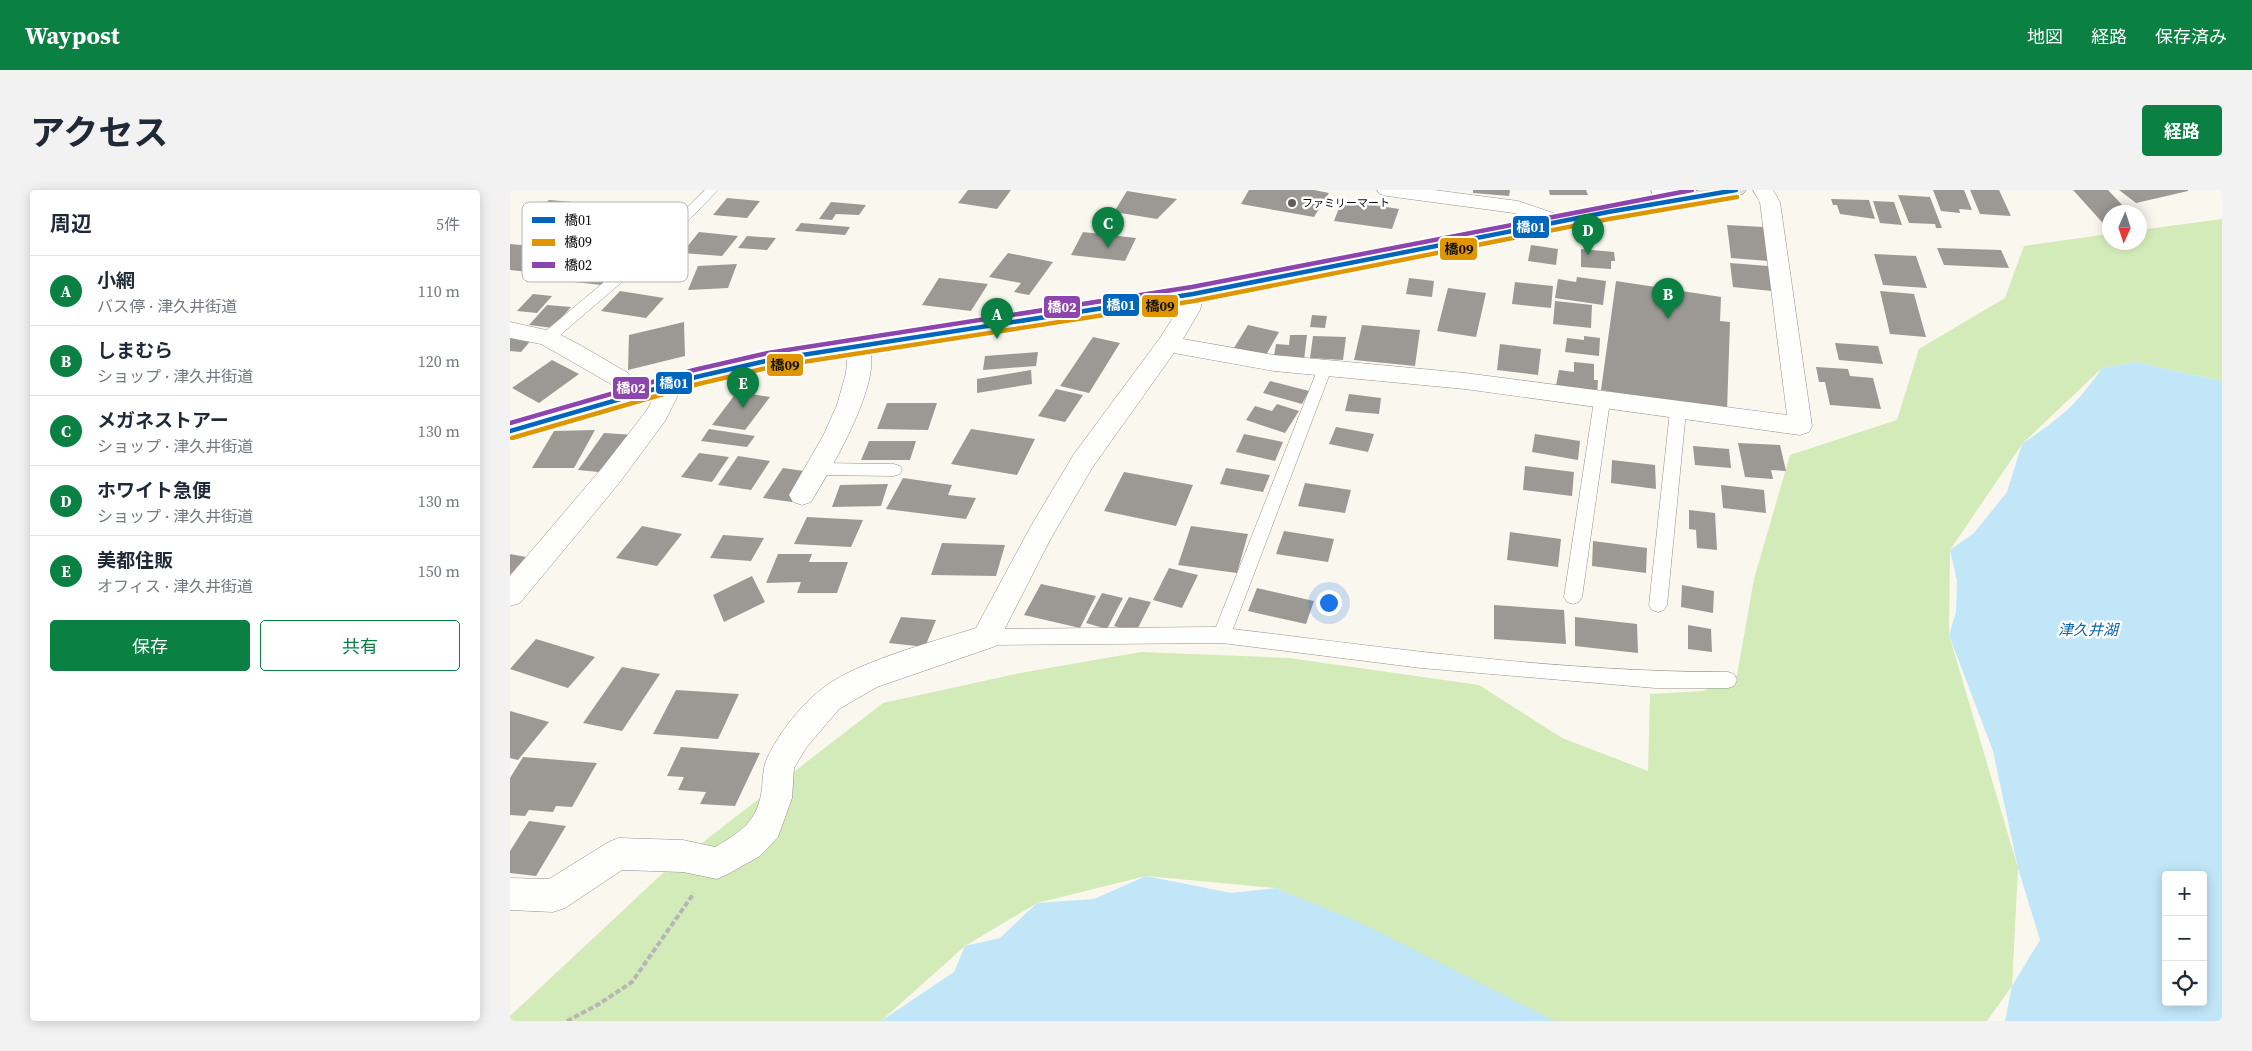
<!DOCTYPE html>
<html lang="ja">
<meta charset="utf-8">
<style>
body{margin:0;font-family:"Source Serif 4","Noto Sans JP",serif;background:#f2f2f3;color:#1f2937}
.controls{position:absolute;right:15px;bottom:15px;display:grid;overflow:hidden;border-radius:5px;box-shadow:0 2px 12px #0003}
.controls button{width:45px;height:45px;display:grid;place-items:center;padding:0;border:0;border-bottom:1px solid #e0e1e3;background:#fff;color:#1f2937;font:25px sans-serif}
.compass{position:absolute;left:1592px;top:15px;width:45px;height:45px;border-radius:50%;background:#fff;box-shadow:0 2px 12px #0003;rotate:183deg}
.you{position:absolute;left:818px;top:412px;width:18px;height:18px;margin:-12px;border:4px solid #fff;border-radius:50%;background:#1a73e8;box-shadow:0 0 0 8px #1a73e833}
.badge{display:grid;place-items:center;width:32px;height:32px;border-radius:50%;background:#0b8043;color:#fff;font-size:16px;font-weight:700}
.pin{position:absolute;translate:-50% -41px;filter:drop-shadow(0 1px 2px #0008)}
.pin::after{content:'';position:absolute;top:26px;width:18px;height:15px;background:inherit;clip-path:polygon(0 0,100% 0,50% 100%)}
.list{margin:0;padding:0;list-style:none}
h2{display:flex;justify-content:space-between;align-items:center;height:65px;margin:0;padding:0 20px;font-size:21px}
h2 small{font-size:16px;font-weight:400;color:#747a83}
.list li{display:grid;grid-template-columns:32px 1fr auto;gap:15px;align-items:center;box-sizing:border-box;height:70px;padding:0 20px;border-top:1px solid #e0e1e3}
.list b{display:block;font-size:19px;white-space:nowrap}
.list p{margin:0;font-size:16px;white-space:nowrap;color:#747a83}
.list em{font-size:16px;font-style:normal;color:#747a83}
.actions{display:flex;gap:10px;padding:15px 20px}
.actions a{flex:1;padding:11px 0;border:1px solid #0b8043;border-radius:5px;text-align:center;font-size:18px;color:#0b8043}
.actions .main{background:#0b8043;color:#fff}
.icon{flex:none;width:28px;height:28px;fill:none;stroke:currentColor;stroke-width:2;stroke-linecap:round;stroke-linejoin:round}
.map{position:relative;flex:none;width:1712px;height:831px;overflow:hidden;border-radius:5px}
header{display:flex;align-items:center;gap:30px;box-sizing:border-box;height:70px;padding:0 25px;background:#0b8043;color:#fff}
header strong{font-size:24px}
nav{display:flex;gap:28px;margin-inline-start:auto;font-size:18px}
.intro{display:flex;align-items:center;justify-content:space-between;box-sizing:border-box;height:120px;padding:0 30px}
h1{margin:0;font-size:35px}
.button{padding:12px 22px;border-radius:5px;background:#0b8043;color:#fff;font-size:18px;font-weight:700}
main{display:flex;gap:30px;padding:0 30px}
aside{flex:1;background:#fff;border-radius:5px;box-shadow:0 2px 12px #0003}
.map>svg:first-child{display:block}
</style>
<header>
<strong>Waypost</strong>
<nav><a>地図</a><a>経路</a><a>保存済み</a></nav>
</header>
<div class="intro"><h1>アクセス</h1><a class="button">経路</a></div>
<main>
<aside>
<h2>周辺<small>5件</small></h2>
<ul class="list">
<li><span class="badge">A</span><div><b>小網</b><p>バス停 · 津久井街道</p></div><em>110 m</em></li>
<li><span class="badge">B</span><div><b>しまむら</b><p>ショップ · 津久井街道</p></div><em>120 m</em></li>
<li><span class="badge">C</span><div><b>メガネストアー</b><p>ショップ · 津久井街道</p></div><em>130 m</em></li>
<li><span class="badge">D</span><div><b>ホワイト急便</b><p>ショップ · 津久井街道</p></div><em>130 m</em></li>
<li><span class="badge">E</span><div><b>美都住販</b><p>オフィス · 津久井街道</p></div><em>150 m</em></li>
</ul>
<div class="actions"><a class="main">保存</a><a>共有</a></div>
</aside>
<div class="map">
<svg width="1712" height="831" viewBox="0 0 1712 831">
<rect width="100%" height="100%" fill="#faf7ee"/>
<path fill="#d3eab9" d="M1712 29V191L1625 172 1592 178 1512 254 1440 360 1439 445 1508 678 1502 796 1477 831H1042L766 698 636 686 527 713 455 756 371 831H0V826L153 683 373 513 510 483 631 462 779 468 969 495 1052 548 1138 581 1140 504 1193 501 1227 485 1244 389 1280 265 1387 230 1409 159 1495 108 1514 56 1599 44 1600 52H1630V40Z"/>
<path fill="#c0e6f8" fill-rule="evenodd" d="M1625 172 1712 191V831H1495L1502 796 1530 750 1508 678 1483 561 1439 445 1446 422 1447 391 1440 360 1464 343 1497 302 1512 254C1550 228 1566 216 1592 178ZM1656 685H1693V812H1656Z
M636 686 721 703 766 698 851 733 1045 831H371L444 782 455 756 490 748 527 713 584 709Z"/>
<path fill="#9c9994" d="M458 0H501L487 19 448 13Z
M739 0H804L819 3 804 27 731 14Z
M963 0H1000L999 6 963 3Z
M1039 0H1076L1078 5H1040Z
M1423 0H1454L1462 20 1449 19 1450 23 1431 21Z
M1460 0H1489L1501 26 1470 24Z
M1563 0H1598L1619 22H1600V41Z
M1609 0H1678V1L1626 13Z
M617 1 667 9 647 29 604 22Z
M1388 5 1420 7 1432 38H1426L1425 34 1399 33Z
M217 8 250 11 237 28 203 25Z
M1321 9 1359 10 1365 29 1330 24 1327 15H1323Z
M39 10 76 13 62 28 25 24Z
M832 10 889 19 882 39 824 31Z
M1363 11 1384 12 1392 35 1370 33Z
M321 12 356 15 349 25 326 24 322 30 309 29Z
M291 33 340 37 335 45 285 41Z
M1217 35 1253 37 1258 71 1221 68Z
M189 42 228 46 212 66 172 63Z
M573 42 626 48 615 71 561 65Z
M237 46 266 48 257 60 228 58Z
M0 54 21 56 16 62 44 64 27 83 0 80Z
M1021 55 1048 59 1046 75 1018 71Z
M1427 58 1491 60 1499 78 1434 75Z
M1071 59 1104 62 1105 71H1101V79L1071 77Z
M498 63 543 72 519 105 504 102 511 93 479 87Z
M1364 64 1406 66 1417 98 1373 95Z
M86 67 114 70 92 95 64 92Z
M1220 73 1258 76 1262 101 1223 97Z
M227 74 218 98 178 100 188 76Z
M1067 87 1096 91 1093 115 1045 108 1048 89 1066 92Z
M429 88 478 94 461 121 412 115Z
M899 88 924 91 922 107 896 104Z
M1106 91 1211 107 1210 131 1220 132 1217 221 1091 200Z
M1005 92 1043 96 1041 118 1002 114Z
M938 98 976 103 966 147 927 141Z
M110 101 154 108 136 128 91 121Z
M1370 101 1404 104 1416 147 1380 144Z
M23 104 42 106 27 123 7 121Z
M1045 111 1082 115 1081 138 1043 134Z
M37 115 61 117 43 138 19 135Z
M802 125 817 126 815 138 800 137Z
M174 132 175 166 118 180 119 145Z
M738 135 769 142 756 165 724 158Z
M852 135 910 140 905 176 844 170Z
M780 145H797L794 170H777V166H764L766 154 779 155Z
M0 146 23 148 11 162 0 161Z
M803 146 836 147 833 170 800 168Z
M1074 146 1090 148 1089 166 1055 162 1057 148 1074 150Z
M583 147 610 153 579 203 550 196Z
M1325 153 1368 156 1373 174 1329 170Z
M990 154 1031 159 1028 185 987 180Z
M528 162 526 176 473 180 475 166Z
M42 170 69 184 29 213 2 198Z
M1064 172 1084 174V190H1088L1087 206 1045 201 1049 180 1064 182Z
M1306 177 1338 179 1340 186 1363 188 1371 219 1320 215 1315 192H1309Z
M521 180 522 194 467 203V189Z
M760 191 799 201 792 214 753 203Z
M546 199 573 205 555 232 528 226Z
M227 202 260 207 235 240 202 235Z
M839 204 871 208 869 224 835 221Z
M377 213H427L418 240 367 239Z
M767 214 789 221 775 243 736 230 745 216 762 221Z
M826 237 864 244 858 262 819 254Z
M199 239 245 246 237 257 191 251Z
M461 239 525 249 507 285 441 274Z
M85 240 64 278H22L44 241Z
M94 243 125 245 99 283 68 280Z
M734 244 773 252 765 271 726 262Z
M1025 244 1070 251 1068 270 1022 262Z
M359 251H406L400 270H351Z
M1228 253 1270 255 1276 281 1261 280 1263 289 1235 287Z
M1183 256 1219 259 1221 278 1185 275Z
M189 263 219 267 202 292 171 287Z
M228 266 260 271 241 300 208 295Z
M1102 270 1145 275 1146 299 1101 293Z
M1015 276 1064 282 1062 306 1013 300Z
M273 278 301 282 282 312 253 308Z
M716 278 760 285 753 302 710 294Z
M614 282 683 295 666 336 594 321Z
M393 288 442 295 438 305 466 308 456 329 376 319Z
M795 293 841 300 835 323 788 316Z
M378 294 371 316 322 317 330 295Z
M1211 295 1254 300 1256 323 1213 318Z
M1179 320 1205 323 1207 360 1187 358 1186 340 1179 339Z
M297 327 353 330 341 357 284 354Z
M132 336 172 344 147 376 106 368Z
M681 336 738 344 727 383 668 375Z
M774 341 824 349 818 372 766 364Z
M1000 342 1051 349 1048 377 997 370Z
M213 345 254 348 241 371 200 368Z
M1083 351 1137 358 1136 383 1082 376Z
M432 353 495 355 486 386 421 385Z
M0 364 16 367 0 385Z
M268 364H302L299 372H338L327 403H287L291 392 256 393Z
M659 378 688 385 672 418 643 410Z
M242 386 255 412 214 432 203 405Z
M531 394 586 406 570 438 514 425Z
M1172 395 1204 401 1203 423 1171 417Z
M747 398 804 411 796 434 738 421Z
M592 403 613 408 597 439 576 433Z
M619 407 641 412 626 442 604 436Z
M984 415 1054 420 1056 454 984 449Z
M391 427 426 430 415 457 379 453Z
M1065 427 1127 434 1128 463 1065 456Z
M1178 435 1201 439 1202 462 1178 459Z
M26 449 85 467 58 498 0 479Z
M112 477 150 484 112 541 73 533Z
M166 500 229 504 208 549 143 544Z
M0 521 39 532 8 570 0 568Z
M171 557 250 563 225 616 190 614 196 602 168 600 174 587 157 586Z
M13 567 87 573 62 617 46 616 43 622 19 620 15 626 0 625V588Z
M19 631 56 636 26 686 0 683V661Z"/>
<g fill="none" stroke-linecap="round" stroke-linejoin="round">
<defs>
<path id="lane" d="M195 0H208L154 56 42 152H32L30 148 32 144 137 56 35 43 28 39 30 36 146 48Z
M815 173 820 174 822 178 723 439C887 459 1053 482 1218 482L1224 484 1227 490 1224 496 1218 498H1145L911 478 712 453 476 455 470 452 467 447 470 442 476 439 706 437 808 178 810 174Z
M1092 205 1097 207 1100 211 1072 407 1069 412 1063 414 1057 412 1054 407 1084 211 1087 207Z
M1168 215 1173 217 1176 221 1157 415 1154 420 1148 422 1142 420 1139 415 1160 221 1163 217Z
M308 273 384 274 390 276 392 280 390 284 384 286 308 285 302 283 300 279 302 275Z"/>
<path id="street" d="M867 0H924L1008 11 1055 27 1058 32 1055 37 1048 38 1004 23 877 6 870 4Z
M1141 0H1161L1165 12 1162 16 1155 18 1148 16Z
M1243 0H1263L1270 12 1302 236 1299 242 1290 245 955 199 764 181 664 163 582 278 540 350 486 456 367 497 329 519 296 558 284 578 282 608 268 647 250 666 218 684 207 689 173 682 112 680 55 718 43 722 0 720V688L39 689 97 653 108 648 173 650 205 657C232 641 248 631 252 598 253 586 253 575 259 564 271 541 288 519 308 502 340 473 423 452 466 438L521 336 564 264 650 148 668 120 675 99 683 97 691 99 694 104 690 120 673 149 764 165 955 183 1277 225 1250 12Z
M0 132 45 142 70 155 118 183 130 206 126 212 118 215 110 212 101 194 54 167 31 154 0 148Z
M349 148 357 150C378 186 320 280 301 312L292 315 283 312 279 305 313 246 327 215 336 183 338 156 341 150Z
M162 185 170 187 174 193 155 231 110 292 10 413 0 416V386L92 278 137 220 154 187Z"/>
<path id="highway" d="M1190 0H1236L1233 4 1226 6 1098 28 683 111 260 178 186 195 0 250V232L186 179 260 162 683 97 1098 16Z"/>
</defs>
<use href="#lane" stroke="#93918d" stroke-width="1"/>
<use href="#street" stroke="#93918d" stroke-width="1"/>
<use href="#highway" stroke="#807f7a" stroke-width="1"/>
<path stroke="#b7b6b5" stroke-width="4" stroke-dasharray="5.5 2.5" stroke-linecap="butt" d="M57 831 89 814 122 792 184 703"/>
<use href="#lane" fill="#fefefc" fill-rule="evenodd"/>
<use href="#street" fill="#fefefc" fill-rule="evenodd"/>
<use href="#highway" fill="#eaded2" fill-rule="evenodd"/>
<defs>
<path id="bus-1" d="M0 241 186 187 260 170 683 104 1098 22 1226 0"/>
<path id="bus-2" d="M2 248 188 194 261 177 684 111 1099 29 1227 7"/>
<path id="bus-3" d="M0 233 184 180 258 163 682 97 1182 0"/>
</defs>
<use href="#bus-1" stroke="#fff" stroke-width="8"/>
<use href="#bus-2" stroke="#fff" stroke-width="8"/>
<use href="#bus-3" stroke="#fff" stroke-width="8"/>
<use href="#bus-1" stroke="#0065bd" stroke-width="4.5"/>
<use href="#bus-2" stroke="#df9601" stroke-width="4.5"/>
<use href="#bus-3" stroke="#8e44ad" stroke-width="4.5"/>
</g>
<circle fill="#5f5e5a" stroke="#fff" stroke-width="2" cx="782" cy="13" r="5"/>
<g text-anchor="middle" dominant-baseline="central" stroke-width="5" stroke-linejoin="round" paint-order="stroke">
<g font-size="11" fill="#0b0b0b" stroke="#fff" text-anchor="start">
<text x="792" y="13">ファミリーマート</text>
</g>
<g font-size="15" font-style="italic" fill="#0a64a7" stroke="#fff">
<text x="1578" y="439">津久井湖</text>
</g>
</g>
<rect x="12" y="12" width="166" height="80" rx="8" fill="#fff" stroke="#b6b6b6" stroke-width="1"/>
<rect x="22" y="27" width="23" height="6" fill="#0065bd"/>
<rect x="22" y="49" width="23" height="7" fill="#df9601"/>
<rect x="22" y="72" width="23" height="6" fill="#8e44ad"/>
<g font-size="14" fill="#0b0b0b">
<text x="54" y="35">橋01</text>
<text x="54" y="57">橋09</text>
<text x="54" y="80">橋02</text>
</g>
<g stroke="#fff" stroke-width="2">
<rect x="1002" y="25" width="38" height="24" rx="5" fill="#0065bd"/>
<rect x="929" y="47" width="39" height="24" rx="5" fill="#df9601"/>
<rect x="592" y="103" width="38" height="24" rx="5" fill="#0065bd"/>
<rect x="631" y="104" width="38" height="24" rx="5" fill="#df9601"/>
<rect x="533" y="105" width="38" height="24" rx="5" fill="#8e44ad"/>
<rect x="256" y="163" width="38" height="24" rx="5" fill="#df9601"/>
<rect x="145" y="181" width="38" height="24" rx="5" fill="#0065bd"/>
<rect x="102" y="186" width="38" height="24" rx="5" fill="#8e44ad"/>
</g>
<g font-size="14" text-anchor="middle" font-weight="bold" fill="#fff">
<text x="1021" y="42">橋01</text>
<text x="611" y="120">橋01</text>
<text x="552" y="122">橋02</text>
<text x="164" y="198">橋01</text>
<text x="121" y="203">橋02</text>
</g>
<g font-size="14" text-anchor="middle" font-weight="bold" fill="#111">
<text x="949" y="64">橋09</text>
<text x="650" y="121">橋09</text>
<text x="275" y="180">橋09</text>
</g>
</svg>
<div class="controls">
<button>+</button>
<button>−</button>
<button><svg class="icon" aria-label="locate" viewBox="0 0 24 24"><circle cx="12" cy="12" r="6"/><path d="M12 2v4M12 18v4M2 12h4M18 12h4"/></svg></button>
</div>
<svg class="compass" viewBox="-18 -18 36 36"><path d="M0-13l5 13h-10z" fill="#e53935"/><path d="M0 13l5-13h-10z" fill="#747a83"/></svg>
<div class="you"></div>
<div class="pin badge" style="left:487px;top:149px">A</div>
<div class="pin badge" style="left:1158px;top:129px">B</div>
<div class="pin badge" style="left:598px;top:58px">C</div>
<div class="pin badge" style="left:1078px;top:65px">D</div>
<div class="pin badge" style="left:233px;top:218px">E</div>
</div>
</main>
